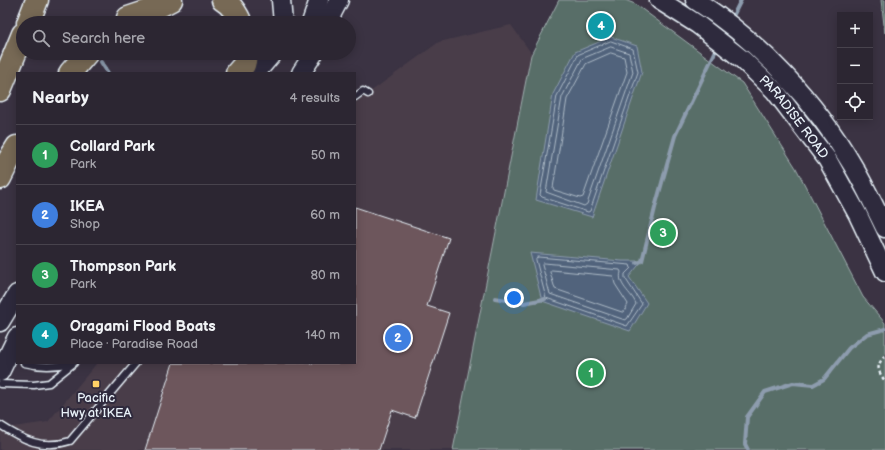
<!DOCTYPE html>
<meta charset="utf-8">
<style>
body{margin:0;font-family:"Balsamiq Sans",sans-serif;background:#342e3a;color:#f1f3f6}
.controls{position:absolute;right:12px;top:12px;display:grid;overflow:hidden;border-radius:0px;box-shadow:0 2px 10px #0003}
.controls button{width:36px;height:36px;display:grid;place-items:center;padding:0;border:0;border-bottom:1px solid #48434d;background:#2c2632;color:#f1f3f6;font:20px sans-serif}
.you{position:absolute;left:514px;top:298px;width:14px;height:14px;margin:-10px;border:3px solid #fff;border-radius:50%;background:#1a73e8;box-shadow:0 0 0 6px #1a73e833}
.badge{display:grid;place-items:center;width:26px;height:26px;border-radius:50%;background:#95b2f1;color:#fff;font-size:13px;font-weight:700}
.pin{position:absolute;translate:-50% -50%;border:2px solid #fff;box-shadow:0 1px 4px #0006}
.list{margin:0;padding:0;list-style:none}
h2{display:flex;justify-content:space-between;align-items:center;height:52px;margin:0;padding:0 16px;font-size:17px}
h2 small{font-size:13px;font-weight:400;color:#a6a5ac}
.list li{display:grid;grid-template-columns:26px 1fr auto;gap:12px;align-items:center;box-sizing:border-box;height:60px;padding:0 16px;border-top:1px solid #48434d}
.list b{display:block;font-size:15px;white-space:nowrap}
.list p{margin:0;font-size:13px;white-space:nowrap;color:#a6a5ac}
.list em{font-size:13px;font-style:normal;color:#a6a5ac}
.icon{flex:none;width:22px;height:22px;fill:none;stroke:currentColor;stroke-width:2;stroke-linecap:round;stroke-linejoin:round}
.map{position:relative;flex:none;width:885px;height:450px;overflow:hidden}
.search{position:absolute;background:#2c2632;box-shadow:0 2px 10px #0003;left:16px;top:16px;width:340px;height:44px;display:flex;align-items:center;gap:10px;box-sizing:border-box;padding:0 14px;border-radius:22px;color:#a6a5ac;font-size:15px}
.panel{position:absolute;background:#2c2632;box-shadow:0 2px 10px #0003;left:16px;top:72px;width:340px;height:292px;border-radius:0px}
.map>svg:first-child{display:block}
</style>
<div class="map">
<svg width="885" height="450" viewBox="0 0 885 450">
<rect width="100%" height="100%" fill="#3b3343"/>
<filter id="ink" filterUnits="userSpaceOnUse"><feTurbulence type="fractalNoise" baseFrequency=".025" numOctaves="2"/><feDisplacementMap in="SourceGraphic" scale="8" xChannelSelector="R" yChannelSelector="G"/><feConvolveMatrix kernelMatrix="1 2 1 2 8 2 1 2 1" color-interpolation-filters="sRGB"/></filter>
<g filter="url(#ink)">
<path fill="#4a3e4a" d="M511 25 531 53 453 450H0V429L48 422 97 363H355V103L439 42Z"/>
<path fill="#596e67" stroke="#a0b0b0" d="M559 0H625L635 4 742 83 796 168 863 297 885 323V450H453L531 55Z
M881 0H885V33Z"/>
<path fill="#51647c" stroke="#8d9cae" d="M611 37 637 46 642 72 592 217 536 200 553 94 575 52Z
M530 253 622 261H642L629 277 647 303 630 331 542 301Z"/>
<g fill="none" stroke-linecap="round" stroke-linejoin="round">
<path stroke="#acb9c6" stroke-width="1" d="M611 41 633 49 638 72 590 211 588 212 542 197 540 195 557 96 578 55Z
M611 47 629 53 633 72 587 204 584 206 546 192 562 97 582 59Z
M611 53 624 57 627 72 583 197 580 198 554 190 553 188 567 99 586 64Z
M538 257 630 265 631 268 625 274V278L642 304 627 326 546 298 536 260Z
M544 263 620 270 621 272C617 285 632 293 636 304L627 319 625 320 550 294 542 265Z
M552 270 613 276 615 284 628 304 624 312H622L555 289 550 272Z"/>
<path stroke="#8d9cae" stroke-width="4" d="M731 20 741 0
M101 62 108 73
M637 263 642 261 656 204 675 136 718 46
M495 298 524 303 545 299
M748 450 745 444 747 417 765 392 793 383 813 385 824 379 849 348 867 334 885 329"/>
</g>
<path fill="#6d575c" stroke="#e8f1f8" d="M355 207 449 238 427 306 449 313 415 418 392 410 379 450H145L173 363H355Z"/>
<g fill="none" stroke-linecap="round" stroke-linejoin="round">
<defs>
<path id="lane" d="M355 97 363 91 368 94
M24 363C40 367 55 367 71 363
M0 384 34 385 49 383 74 363
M0 425C23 440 42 450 70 441L136 363"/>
<g id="secondary">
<path d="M281 0 283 23"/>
<path id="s1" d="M659 0 697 24 719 41 743 60 775 91 827 159 858 215 885 272"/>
<path d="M695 0C758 40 816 102 853 166 865 186 875 207 885 228"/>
<path d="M311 23 319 0"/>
<path d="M327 23 339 0"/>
<path d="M256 73 273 53"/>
<path d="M301 73 314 53"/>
<path d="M0 322 17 294"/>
<path d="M0 372 17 337"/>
</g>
<path id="highway" d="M223 0C232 5 237 14 241 23
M128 18 152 10 171 0
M28 23 37 0
M70 73 87 53
M237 73 244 65 247 53
M0 90 23 34
M0 178 9 160 17 147"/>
</defs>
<use href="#lane" stroke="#e8f1f8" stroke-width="9"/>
<use href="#secondary" stroke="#e8f1f8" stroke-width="21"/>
<use href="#highway" stroke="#e8f1f8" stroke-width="25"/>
<path stroke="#e8f1f8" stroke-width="2.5" stroke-dasharray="3 3" stroke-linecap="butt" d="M885 356C875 366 878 371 885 381"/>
<use href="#lane" stroke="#2f2a3d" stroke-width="6"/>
<use href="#secondary" stroke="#2f2a3d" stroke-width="18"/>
<use href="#highway" stroke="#776954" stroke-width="22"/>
</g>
</g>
<rect fill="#ffd166" stroke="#2f2a3d" stroke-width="1.5" x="92" y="380" width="8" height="8" rx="2"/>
<g text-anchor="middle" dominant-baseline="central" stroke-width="4" stroke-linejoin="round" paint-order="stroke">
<g font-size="13" fill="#e8f1f8" stroke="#2f2a3d">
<text stroke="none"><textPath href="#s1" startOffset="180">PARADISE ROAD</textPath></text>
</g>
<g font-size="13" fill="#e8f1f8" stroke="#2f2a3d">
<text x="96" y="398">Pacific<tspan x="96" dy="15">Hwy at IKEA</tspan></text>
</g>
</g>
</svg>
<div class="controls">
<button>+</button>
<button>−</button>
<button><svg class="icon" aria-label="locate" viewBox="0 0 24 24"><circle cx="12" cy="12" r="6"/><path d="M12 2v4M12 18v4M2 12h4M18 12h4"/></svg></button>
</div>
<div class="you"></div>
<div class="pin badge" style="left:591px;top:373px;background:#2e9e5b">1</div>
<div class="pin badge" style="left:398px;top:338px;background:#3f7fe0">2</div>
<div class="pin badge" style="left:663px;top:233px;background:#2e9e5b">3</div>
<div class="pin badge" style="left:601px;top:26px;background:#0f9aa8">4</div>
<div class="search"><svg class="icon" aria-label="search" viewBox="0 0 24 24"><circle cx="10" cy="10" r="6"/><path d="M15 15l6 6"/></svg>Search here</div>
<section class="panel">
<h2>Nearby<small>4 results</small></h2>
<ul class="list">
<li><span class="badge" style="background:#2e9e5b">1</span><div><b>Collard Park</b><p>Park</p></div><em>50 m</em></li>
<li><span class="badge" style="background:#3f7fe0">2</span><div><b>IKEA</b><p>Shop</p></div><em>60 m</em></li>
<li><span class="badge" style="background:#2e9e5b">3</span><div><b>Thompson Park</b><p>Park</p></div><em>80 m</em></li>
<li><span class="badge" style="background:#0f9aa8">4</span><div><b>Oragami Flood Boats</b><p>Place · Paradise Road</p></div><em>140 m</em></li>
</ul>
</section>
</div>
